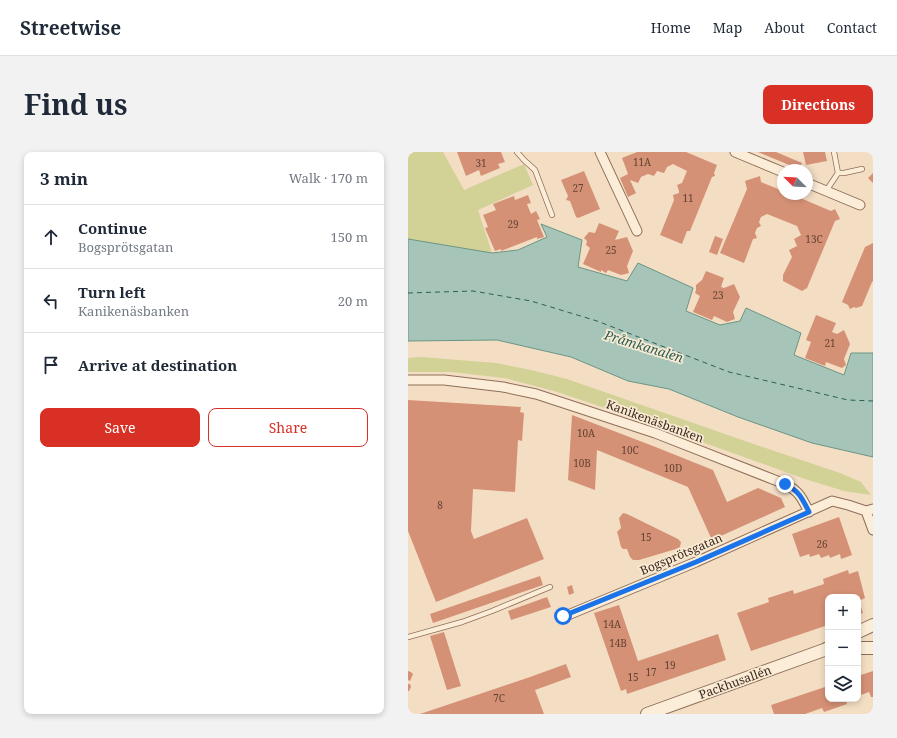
<!DOCTYPE html>
<meta charset="utf-8">
<style>
body{margin:0;font-family:"Noto Serif",serif;background:#f2f2f3;color:#1f2937}
.controls{position:absolute;right:12px;bottom:12px;display:grid;overflow:hidden;border-radius:8px;box-shadow:0 2px 6px #0003}
.controls button{width:36px;height:36px;display:grid;place-items:center;padding:0;border:0;border-bottom:1px solid #e0e1e3;background:#fff;color:#1f2937;font:20px sans-serif}
.compass{position:absolute;left:369px;top:12px;width:36px;height:36px;border-radius:50%;background:#fff;box-shadow:0 2px 6px #0003;rotate:294deg}
.stop{position:absolute;width:12px;height:12px;margin:-9px;border:3px solid #1a73e8;border-radius:50%;background:#fff}
.stop.end{background:#1a73e8;border-color:#fff;box-shadow:0 1px 4px #0008}
.list{margin:0;padding:0;list-style:none}
h2{display:flex;justify-content:space-between;align-items:center;height:52px;margin:0;padding:0 16px;font-size:17px}
h2 small{font-size:13px;font-weight:400;color:#747a83}
.list li{display:grid;grid-template-columns:26px 1fr auto;gap:12px;align-items:center;box-sizing:border-box;height:64px;padding:0 16px;border-top:1px solid #e0e1e3}
.list b{display:block;font-size:15px;white-space:nowrap}
.list p{margin:0;font-size:13px;white-space:nowrap;color:#747a83}
.list em{font-size:13px;font-style:normal;color:#747a83}
.actions{display:flex;gap:8px;padding:12px 16px}
.actions a{flex:1;padding:9px 0;border:1px solid #d93025;border-radius:8px;text-align:center;font-size:14px;color:#d93025}
.actions .main{background:#d93025;color:#fff}
.icon{flex:none;width:22px;height:22px;fill:none;stroke:currentColor;stroke-width:2;stroke-linecap:round;stroke-linejoin:round}
.map{position:relative;flex:none;width:465px;height:562px;overflow:hidden;border-radius:8px}
header{display:flex;align-items:center;gap:24px;box-sizing:border-box;height:56px;padding:0 20px;background:#fff;border-bottom:1px solid #e0e1e3}
header strong{font-size:19px}
nav{display:flex;gap:22px;margin-inline-start:auto;font-size:14px}
.intro{display:flex;align-items:center;justify-content:space-between;box-sizing:border-box;height:96px;padding:0 24px}
h1{margin:0;font-size:28px}
.button{padding:10px 18px;border-radius:8px;background:#d93025;color:#fff;font-size:14px;font-weight:700}
main{display:flex;gap:24px;padding:0 24px}
aside{flex:1;background:#fff;border-radius:8px;box-shadow:0 2px 6px #0003}
.map>svg:first-child{display:block}
</style>
<header>
<strong>Streetwise</strong>
<nav><a>Home</a><a>Map</a><a>About</a><a>Contact</a></nav>
</header>
<div class="intro"><h1>Find us</h1><a class="button">Directions</a></div>
<main>
<aside>
<h2>3 min<small>Walk · 170 m</small></h2>
<ul class="list">
<li><svg class="icon" aria-label="ahead" viewBox="0 0 24 24"><path d="M12 20V5M6 11l6-6 6 6"/></svg><div><b>Continue</b><p>Bogsprötsgatan</p></div><em>150 m</em></li>
<li><svg class="icon" aria-label="left" viewBox="0 0 24 24"><path d="M17 20v-9H6M10 6l-5 5 5 5"/></svg><div><b>Turn left</b><p>Kanikenäsbanken</p></div><em>20 m</em></li>
<li><svg class="icon" aria-label="arrive" viewBox="0 0 24 24"><path d="M6 21V4h12l-3 4 3 4H6"/></svg><div><b>Arrive at destination</b></div></li>
</ul>
<div class="actions"><a class="main">Save</a><a>Share</a></div>
</aside>
<div class="map">
<svg width="465" height="562" viewBox="0 0 465 562">
<rect width="100%" height="100%" fill="#f3dec4"/>
<path fill="#d2d196" d="M0 0H35L56 38 116 12 125 33 70 58 84 101 0 87Z
M13 205 88 211 123 218 159 227 337 289 432 321 453 330 463 343 436 339 397 327 224 265 146 239 96 226 44 220H0V206Z"/>
<path fill="#a6c5b8" stroke="#6b9585" d="M133 72 174 88 170 115 219 129 230 111 285 136 278 159 312 173 332 169 338 156 393 181 386 203 436 223 443 201H465V305L404 291 330 265 261 237 220 229 163 205 89 188 0 189V87L84 101 110 98 139 85Z"/>
<g fill="none" stroke-linecap="round" stroke-linejoin="round">
<path stroke="#2b5f55" stroke-width="1" stroke-dasharray="5 4" stroke-linecap="butt" d="M0 141 65 139 123 149 189 169 321 220 440 248 465 249"/>
</g>
<path fill="#d59176" d="M49 0H93L97 10 90 12 92 16 73 24 71 18 58 24Z
M229 0H278L309 13 306 21 307 24 304 25 282 79H279L274 92 252 83 266 48 265 43 271 41V39L269 33 274 31 279 19 265 12 259 15 256 21 249 19 246 24 240 22 233 25 230 31 222 28 228 41 220 45 212 26 220 22 214 6Z
M350 0H368L394 11 391 17Z
M395 0H417L419 9 398 13Z
M176 19 192 57 170 66 168 65 162 49 158 48 160 44 153 28Z
M465 21V31L460 26Z
M352 24 353 30 375 39V42H383L423 59 427 57 432 67 427 69 399 136 394 139 375 129V123L384 105 381 98 389 94 386 87 393 83 389 74 359 62 353 65 351 70 353 74 349 76 347 81 349 86 345 87 336 111 312 101 339 37 337 29Z
M120 43 123 51 119 52 123 62 128 59 132 67 129 68 136 85 129 87V85L93 99V97L87 99 77 76 80 75 75 63 88 58 85 52 106 44 107 48Z
M191 71 211 79 207 88 219 85 225 99 219 114 221 121 213 123 200 118 198 121 193 118V120L175 112 182 96 178 93 179 89 176 86 181 80 187 81Z
M307 84 315 87 309 103 301 100Z
M465 91V129L464 130 454 154 448 156 446 155 442 157 440 153 434 150 457 95Z
M298 119 316 126 313 135 316 136 326 132 332 145 325 160 327 167 319 170 306 164 304 168 285 160 292 144 287 141 288 138V133L294 128Z
M408 163 428 171 424 180 429 182 436 178 442 192 436 207 438 213 434 216 418 210 417 214 397 206 403 190 398 188Z
M0 248 113 255 112 260 116 261 114 289 110 288 107 340 65 337 63 379 66 387 119 366 136 407 28 450 0 379Z
M164 263 245 294 305 318 319 350 350 336 373 346 377 355 304 388 280 335 189 298 187 338 160 328Z
M215 361 219 362 270 387 273 390 272 395 268 397 231 408H225L222 405 219 397H215L213 395 210 383 209 380 213 376 211 366Z
M431 365 444 403 433 407 432 402 422 406 421 403 413 406 411 402 402 405 401 402 392 405 384 382Z
M440 418 441 422 450 419 457 446 451 449 455 461 450 463V445H420V473L343 499 329 461 361 450 360 446 385 438 386 442 416 432 415 427Z
M132 424 135 433 25 471 22 462Z
M164 433 166 441 161 443 159 435Z
M139 445 143 455 103 468 100 459Z
M211 453 230 509 310 482 318 508 219 542 218 537 213 539 186 461Z
M36 480 53 534 39 538 22 484Z
M158 512 163 525 127 538 136 562H12L122 525Z
M0 519 3 520 5 522 2 529 0 528Z
M465 519V545H463L461 540 450 544V524Z
M0 532H2L3 535 1 539H0Z
M420 534V547H441L438 548 439 552 416 560 414 556 397 562H366L363 553Z"/>
<g fill="none" stroke-linecap="round" stroke-linejoin="round">
<defs>
<path id="service" d="M109 0 116 8 127 18 144 63
M430 21H436L454 17
M418 39 430 21 426 0
M0 485 54 470 84 459 142 435"/>
<path id="minor" d="M192 0 229 79
M327 0 375 20
M399 31 452 53
M0 228H36L95 235 128 242 247 281 377 332C391 339 394 346 401 360
M458 359 465 378
M155 465 288 410 424 349 440 353 458 359 465 357"/>
<path id="tertiary" d="M450 480 465 473
M450 496H465
M239 562 416 498 420 496"/>
</defs>
<use href="#service" stroke="#8f6e58" stroke-width="6"/>
<use href="#minor" stroke="#8f6e58" stroke-width="11"/>
<use href="#tertiary" stroke="#8f6e58" stroke-width="14"/>
<use href="#service" stroke="#fcedd8" stroke-width="4.5"/>
<use href="#minor" stroke="#fcedd8" stroke-width="9"/>
<use href="#tertiary" stroke="#fcedd8" stroke-width="12"/>
</g>
<g fill="none" stroke-linecap="round" stroke-linejoin="round">
<path stroke="#1a73e8" stroke-width="5" d="M155 464 288 410 401 360C394 346 391 339 377 332"/>
</g>
<g text-anchor="middle" dominant-baseline="central" stroke-width="3.5" stroke-linejoin="round" paint-order="stroke">
<g font-size="10" fill="#644333">
<text x="234" y="10">11A</text>
<text x="73" y="11">31</text>
<text x="170" y="36">27</text>
<text x="280" y="46">11</text>
<text x="105" y="72">29</text>
<text x="406" y="87">13C</text>
<text x="203" y="98">25</text>
<text x="310" y="143">23</text>
<text x="422" y="191">21</text>
<text x="178" y="281">10A</text>
<text x="222" y="298">10C</text>
<text x="174" y="311">10B</text>
<text x="265" y="316">10D</text>
<text x="32" y="353">8</text>
<text x="238" y="385">15</text>
<text x="414" y="392">26</text>
<text x="204" y="472">14A</text>
<text x="210" y="491">14B</text>
<text x="262" y="513">19</text>
<text x="243" y="520">17</text>
<text x="225" y="525">15</text>
<text x="91" y="546">7C</text>
</g>
<g font-size="12" fill="#3e291d" stroke="#f9ead4">
<text transform="translate(247 269) rotate(20)">Kanikenäsbanken</text>
<text transform="translate(273 402) rotate(-23)">Bogsprötsgatan</text>
<text transform="translate(327 530) rotate(-20)">Packhusallén</text>
</g>
<g font-size="13" font-style="italic" fill="#2b5f55" stroke="#f9ead4">
<text transform="translate(236 194) rotate(17)">Pråmkanalen</text>
</g>
</g>
</svg>
<div class="controls">
<button>+</button>
<button>−</button>
<button><svg class="icon" aria-label="layers" viewBox="0 0 24 24"><path d="M12 4l9 5-9 5-9-5zM3 14l9 5 9-5"/></svg></button>
</div>
<svg class="compass" viewBox="-18 -18 36 36"><path d="M0-13l5 13h-10z" fill="#e53935"/><path d="M0 13l5-13h-10z" fill="#747a83"/></svg>
<div class="stop" style="left:155px;top:464px"></div>
<div class="stop end" style="left:377px;top:332px"></div>
</div>
</main>
